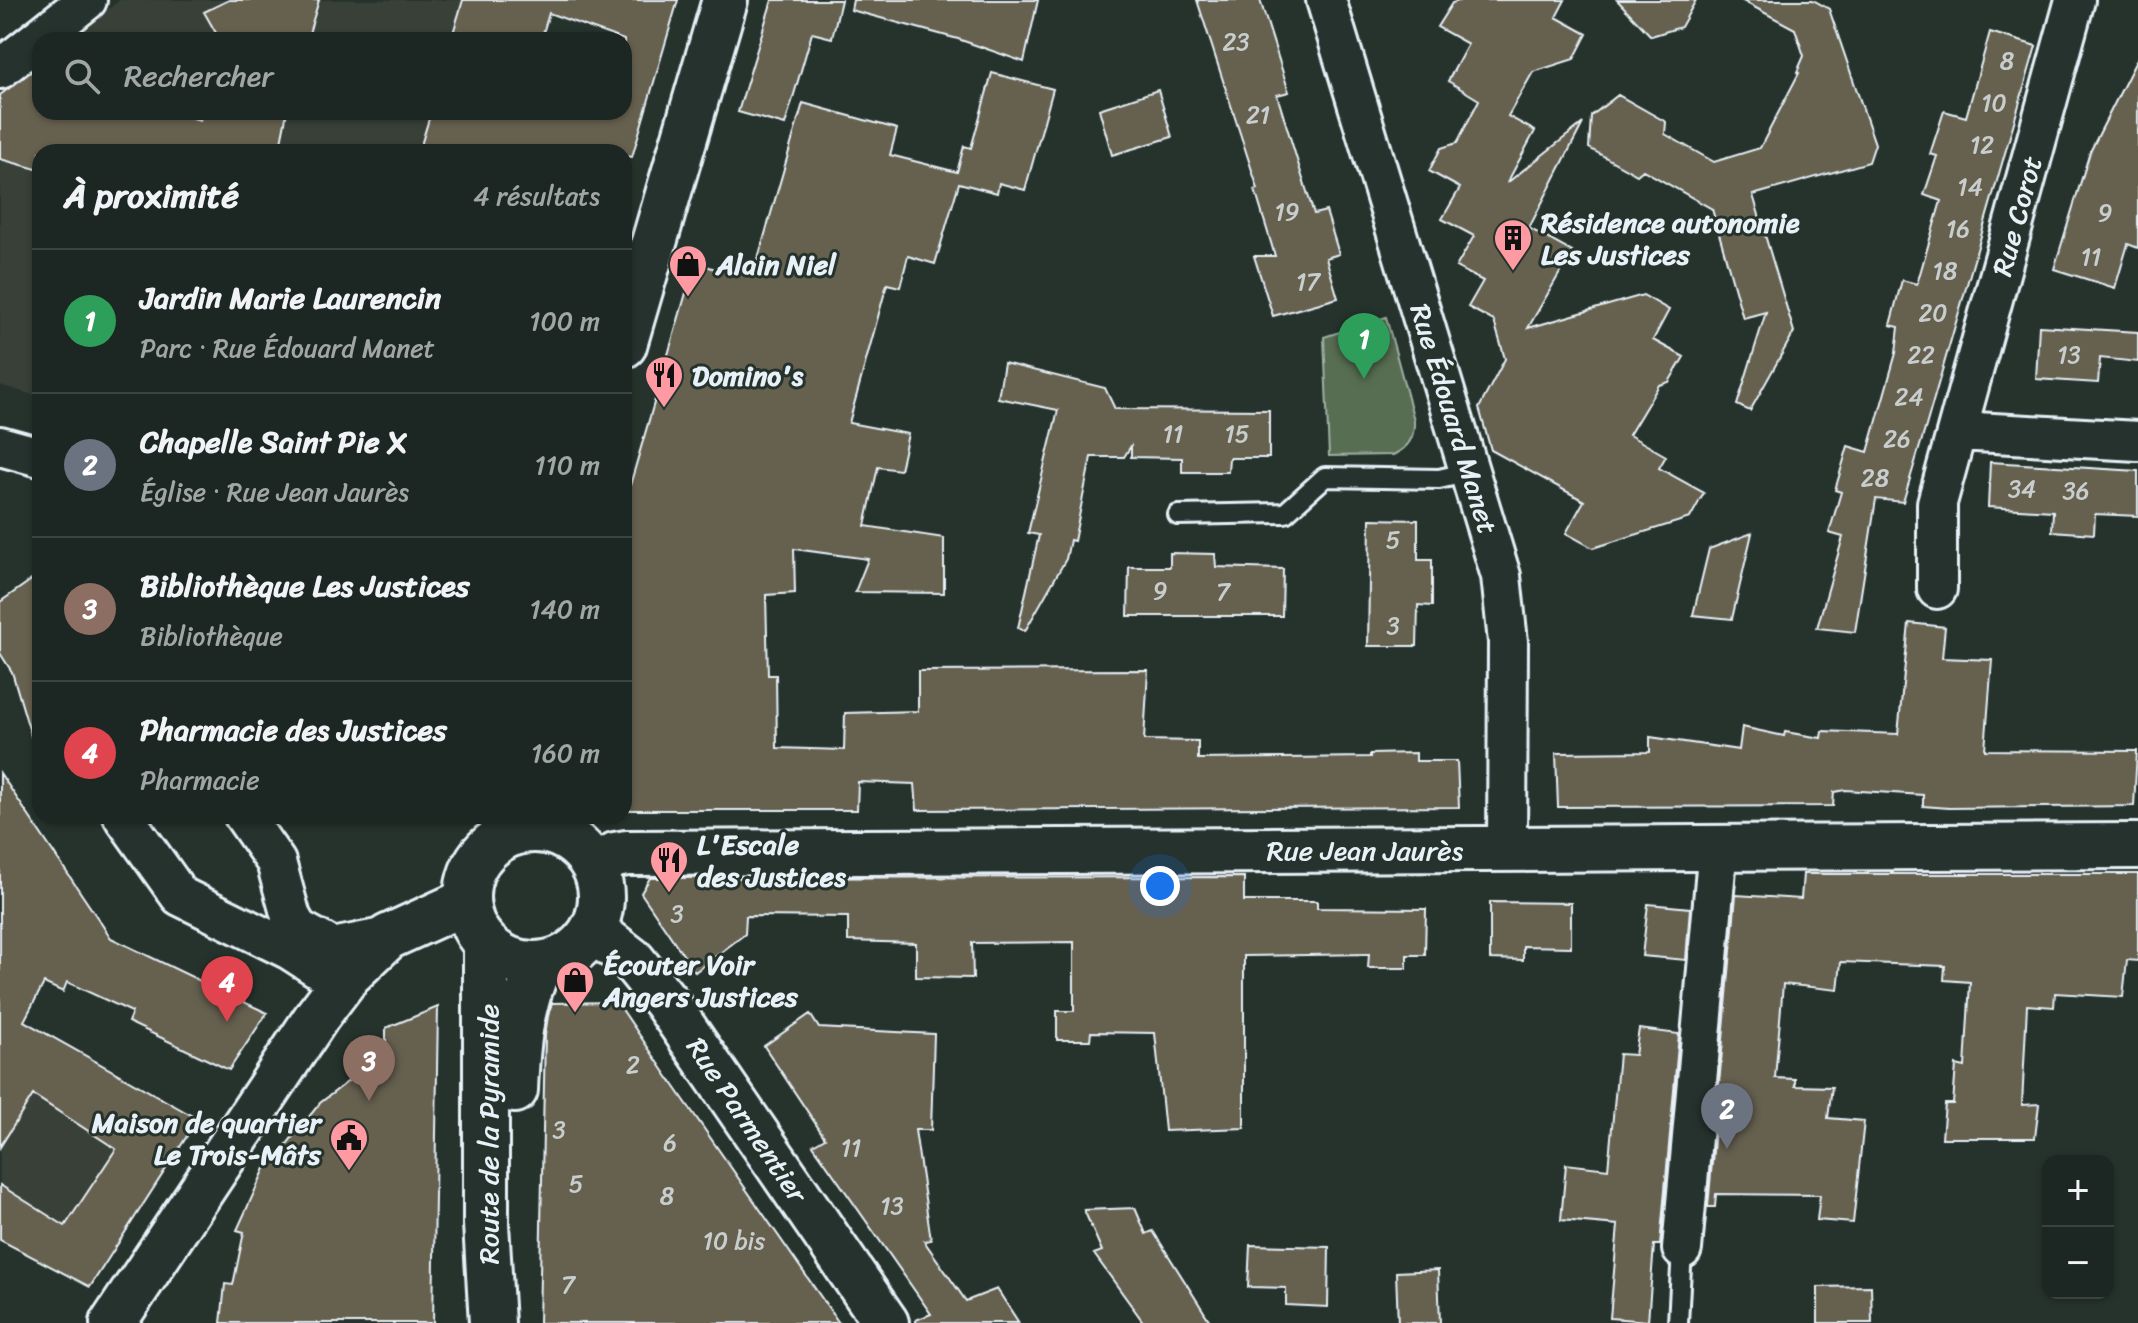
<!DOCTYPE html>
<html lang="fr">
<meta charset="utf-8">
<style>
body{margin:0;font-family:Sriracha,sans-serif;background:#29322f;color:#f1f3f6}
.controls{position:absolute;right:24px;bottom:24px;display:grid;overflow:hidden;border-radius:16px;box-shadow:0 2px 6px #0004}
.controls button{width:72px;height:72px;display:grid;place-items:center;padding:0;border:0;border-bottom:2px solid #3a4340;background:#1c2622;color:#f1f3f6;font:40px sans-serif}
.you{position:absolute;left:1160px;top:886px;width:28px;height:28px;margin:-20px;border:6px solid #fff;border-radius:50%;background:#1a73e8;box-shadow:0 0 0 12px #1a73e833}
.badge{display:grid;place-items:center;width:52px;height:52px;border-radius:50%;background:#1a73e8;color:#fff;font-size:26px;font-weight:700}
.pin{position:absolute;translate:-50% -66px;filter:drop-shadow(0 2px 4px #0008)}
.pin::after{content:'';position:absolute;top:42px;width:28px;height:24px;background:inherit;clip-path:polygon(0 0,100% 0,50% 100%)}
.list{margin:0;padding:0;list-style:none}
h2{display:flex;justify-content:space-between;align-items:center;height:104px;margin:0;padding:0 32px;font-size:34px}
h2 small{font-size:26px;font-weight:400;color:#a0a5a5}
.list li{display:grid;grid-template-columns:52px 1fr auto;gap:24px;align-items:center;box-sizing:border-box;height:144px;padding:0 32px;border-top:2px solid #3a4340}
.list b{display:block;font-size:30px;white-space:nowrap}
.list p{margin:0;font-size:26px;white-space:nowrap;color:#a0a5a5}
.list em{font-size:26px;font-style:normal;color:#a0a5a5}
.icon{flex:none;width:44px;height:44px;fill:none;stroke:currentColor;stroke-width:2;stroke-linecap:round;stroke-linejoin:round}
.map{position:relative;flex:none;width:2138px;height:1323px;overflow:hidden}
.search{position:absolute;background:#1c2622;box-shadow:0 2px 6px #0004;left:32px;top:32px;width:600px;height:88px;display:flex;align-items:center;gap:20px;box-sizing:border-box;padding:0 28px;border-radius:24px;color:#a0a5a5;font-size:30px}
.panel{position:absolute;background:#1c2622;box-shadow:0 2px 6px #0004;left:32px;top:144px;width:600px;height:680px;border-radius:24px}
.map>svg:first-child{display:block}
</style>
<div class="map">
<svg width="2138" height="1323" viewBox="0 0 2138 1323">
<rect width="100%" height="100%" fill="#26332d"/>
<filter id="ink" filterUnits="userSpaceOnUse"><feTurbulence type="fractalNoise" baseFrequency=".0125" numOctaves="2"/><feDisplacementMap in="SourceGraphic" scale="16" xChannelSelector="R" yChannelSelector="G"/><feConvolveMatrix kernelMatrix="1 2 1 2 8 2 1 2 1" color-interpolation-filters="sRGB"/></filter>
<g filter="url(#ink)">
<path fill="#394037" d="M120 0H515L502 40H69Z
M40 64V112H472L457 152H40V397L0 385V96Z
M0 1025 45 1035 69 1046 198 1119 91 1287 0 1240Z"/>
<path fill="#596e52" stroke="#a0b0a5" stroke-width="2" d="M1386 317 1414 420C1415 438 1408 448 1393 455L1329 456 1324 337Z"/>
<path fill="#66604f" stroke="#e8f1f8" stroke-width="2" d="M229 0H319L307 40H220L204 12Z
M463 0H678L632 157 624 156V152H419L431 112H624V40L549 13 541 40H451Z
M772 0H841L832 38 812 33 785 125 738 112Z
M853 0H1038L1024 62 958 39 851 10Z
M1197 0H1260L1289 92 1277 95 1302 176 1314 214 1326 211 1339 254 1326 258 1338 298 1273 316 1254 256H1275L1255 190 1258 189Z
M1462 0H1565L1556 17 1587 34 1574 59 1533 72 1508 116 1535 131 1507 183 1583 123 1529 228 1572 252 1528 328 1643 295 1669 310 1653 340 1684 357 1669 382 1659 385 1629 435 1666 456 1659 468 1704 493 1690 518 1593 548 1566 533 1584 501 1491 450 1479 408 1505 359 1494 321 1468 307 1483 281 1456 267 1474 236 1442 219 1460 188 1429 171 1441 148 1457 143 1479 100 1448 81 1468 44 1437 27 1452 3Z
M1617 0H1696L1681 27 1651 36Z
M1741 0H1813L1829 9 1875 144 1869 162 1753 195 1794 332 1750 411 1737 405 1766 312 1743 318 1712 209 1643 170 1637 175 1589 148 1591 116 1618 95 1666 122 1665 134 1714 162 1760 148 1799 73 1797 72 1804 56 1795 29Z
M1990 32 2036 46 1926 426 1903 502 1876 499 1855 632 1817 628 1843 537 1829 533 1841 492 1835 490 1848 446 1868 452 1896 353 1899 327 1890 325 1902 280 1917 284 1941 201 1924 195 1937 156 1930 154 1944 111 1966 117Z
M2138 57V248L2128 244 2115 288 2054 269 2090 152Z
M40 65V112H173L200 120 203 112H287L279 152H40V170L0 159V95Z
M992 73 1053 89 1025 190 999 183 997 193 959 183 935 264 908 256 900 287 887 284 849 423 908 434 900 470 878 467 865 526 944 538V593L855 592 868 559 794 549 795 593 766 595 768 675H776L777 748 844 750 845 713 918 711V671L1148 670 1144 740 1198 741V759L1370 757V754L1416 753V761H1457L1459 807 917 810 915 784 858 782 857 810H624V506L695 262 718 270 720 263 754 272 803 103 897 129 890 155 957 172 964 146 971 148Z
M1158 90 1172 137 1112 155 1099 109Z
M2039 326 2138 332V362L2100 358 2098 383 2036 379Z
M1004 363 1105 388 1115 409 1269 410V458H1229L1228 472H1182V458L1131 457V446L1124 457H1091L1074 541 1070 540 1066 559 1025 631 1018 628 1039 535 1028 533 1058 410 998 398Z
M1990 462 2138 471V516L2095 514 2094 534 2052 531 2053 511 1988 507Z
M1370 519 1418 520V560H1432V606L1418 605 1417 646H1368Z
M1752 533 1732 619 1693 615 1709 549Z
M1170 553 1215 554 1216 567 1283 569 1282 616H1128L1129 567H1170Z
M40 574V738L32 739 12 672 0 653V602Z
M1909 623 1945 627 1942 658 1992 660 1985 750 2137 751 2134 806 1949 808 1923 806V795L1845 790 1834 792 1833 806 1558 807 1556 753 1650 752V737L1739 750 1742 727 1784 736 1785 732 1821 738 1822 731 1898 734Z
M0 773 111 938 267 1013 229 1070 128 1022 132 1012 67 982 63 992 44 983 24 1021 198 1119 90 1287 0 1240V1185L65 1226 116 1149 33 1095 0 1147Z
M1803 874H2138V961L2127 960 2123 997 2055 993 2054 1007 2027 1005 2022 1105 2039 1104 2035 1138H1942L1945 1104H1953L1956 1065 1965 1067 1970 982 1944 980 1945 966 1841 962 1838 990 1783 984 1775 1078 1795 1079V1086L1832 1087 1828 1118 1864 1121 1853 1223 1817 1220 1820 1195 1716 1194 1715 1207H1708L1736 895 1801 899Z
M1244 877V901H1317V908L1426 909 1425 955H1407V968H1368L1369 954 1244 956V1128L1165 1131 1155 1033 1091 1032 1090 1040H1057V1011H1074V942L972 943 973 978 916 977V943L848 941V917L746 916 745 934 695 972 641 893 650 878Z
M1490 902 1571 903V947L1523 946V960L1490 959Z
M1648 904 1690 908 1686 960 1642 956Z
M617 1002 666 1074 839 1323H539L545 1035 548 1016 552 1003Z
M438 1007 433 1323H221L225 1284 233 1285 244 1232 237 1230 267 1164H271L320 1103 386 1052V1028Z
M810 1014 819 1028 934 1034 931 1130H915L931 1240 924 1241 966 1301 997 1289 1019 1323H916V1320L931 1314 813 1145 825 1138 764 1046Z
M1639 1029 1679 1034 1660 1245H1654L1648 1321 1610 1318 1618 1225 1561 1220 1566 1164 1608 1169 1619 1054 1635 1055Z
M1135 1208 1146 1234 1153 1231 1211 1323H1144L1094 1254 1102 1251 1084 1210Z
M1250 1245 1329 1247 1328 1307 1286 1305V1288L1248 1287Z
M1438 1270 1440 1323H1398L1396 1272Z
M1871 1286 1872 1323H1818V1287Z"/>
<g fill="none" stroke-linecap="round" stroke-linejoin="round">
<defs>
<path id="service" d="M1178 515 1285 513 1325 477 1439 479 1470 472
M1678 1323 1682 1249"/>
<path id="minor" d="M1326 0 1501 576 1508 642 1507 850
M0 69 87 0
M1958 431 2138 441
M0 446 40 457
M1937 589V503L2075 0
M123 816 180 896 290 950 343 984
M244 816 276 862 291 917 298 929 333 948 388 937
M1682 1249 1718 846"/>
<path id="tertiary" d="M595 867 615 855 627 853 2138 846
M593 930 633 961 666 1002 886 1323
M113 1323 318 1015 349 974 388 937 467 901"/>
<path id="secondary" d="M624 345 725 0
M467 897a67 67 0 1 1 134 0a67 67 0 1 1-134 0Z
M486 944V1224L492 1323
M515 1090C517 1044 520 1006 540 964"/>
</defs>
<use href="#service" stroke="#e8f1f8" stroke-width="24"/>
<use href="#minor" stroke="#e8f1f8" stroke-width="44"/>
<use href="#tertiary" stroke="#e8f1f8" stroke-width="50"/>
<use href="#secondary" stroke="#e8f1f8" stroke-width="50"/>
<use href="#service" stroke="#26332d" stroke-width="18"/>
<use href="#minor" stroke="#26332d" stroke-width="38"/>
<use href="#tertiary" stroke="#26332d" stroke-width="44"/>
<use href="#secondary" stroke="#26332d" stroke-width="44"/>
</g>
</g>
<defs>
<symbol id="building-pin" viewBox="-11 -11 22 30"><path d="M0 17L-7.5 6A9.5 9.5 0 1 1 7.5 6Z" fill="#ff9aa2" stroke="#26332d"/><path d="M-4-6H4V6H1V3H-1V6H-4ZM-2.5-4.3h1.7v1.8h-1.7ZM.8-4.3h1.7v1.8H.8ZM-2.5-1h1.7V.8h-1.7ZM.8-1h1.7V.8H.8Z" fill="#111"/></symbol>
<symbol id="shop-pin" viewBox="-11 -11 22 30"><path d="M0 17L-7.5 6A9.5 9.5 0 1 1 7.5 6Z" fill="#ff9aa2" stroke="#26332d"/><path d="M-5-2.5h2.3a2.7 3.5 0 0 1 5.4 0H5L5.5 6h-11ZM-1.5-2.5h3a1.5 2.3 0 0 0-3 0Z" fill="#111"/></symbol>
<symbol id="restaurant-pin" viewBox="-11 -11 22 30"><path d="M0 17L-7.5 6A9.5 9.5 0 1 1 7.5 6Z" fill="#ff9aa2" stroke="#26332d"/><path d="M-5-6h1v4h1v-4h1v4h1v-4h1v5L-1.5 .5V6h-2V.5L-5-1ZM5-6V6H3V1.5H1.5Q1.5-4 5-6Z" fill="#111"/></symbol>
<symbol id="civic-pin" viewBox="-11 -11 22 30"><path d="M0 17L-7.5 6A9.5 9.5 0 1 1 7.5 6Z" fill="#ff9aa2" stroke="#26332d"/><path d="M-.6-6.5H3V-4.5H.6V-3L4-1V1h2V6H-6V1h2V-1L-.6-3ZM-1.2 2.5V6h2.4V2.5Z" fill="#111"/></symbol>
</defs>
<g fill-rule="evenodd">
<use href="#building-pin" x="1491" y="216" width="44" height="60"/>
<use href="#shop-pin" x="666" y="242" width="44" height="60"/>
<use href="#restaurant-pin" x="642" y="353" width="44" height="60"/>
<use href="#restaurant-pin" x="647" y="838" width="44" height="60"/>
<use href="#shop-pin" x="553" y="958" width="44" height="60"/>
<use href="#civic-pin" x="327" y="1116" width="44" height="60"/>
</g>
<g text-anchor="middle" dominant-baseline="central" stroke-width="6" stroke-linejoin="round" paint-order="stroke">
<g font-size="24" fill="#c8cdce">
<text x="1236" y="42">23</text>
<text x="2007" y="61">8</text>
<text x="1994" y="103">10</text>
<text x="1258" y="115">21</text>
<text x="1982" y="145">12</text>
<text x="1970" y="187">14</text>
<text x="1287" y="212">19</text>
<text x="2105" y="213">9</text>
<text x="1958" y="229">16</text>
<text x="2091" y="257">11</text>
<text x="1945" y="271">18</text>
<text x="1308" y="282">17</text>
<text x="1933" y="313">20</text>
<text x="1921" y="355">22</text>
<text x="2069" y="355">13</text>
<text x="1909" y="397">24</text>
<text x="1173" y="434">11</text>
<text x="1237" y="434">15</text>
<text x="1897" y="439">26</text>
<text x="1875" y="478">28</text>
<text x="2022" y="489">34</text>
<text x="2076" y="491">36</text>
<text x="1393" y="540">5</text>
<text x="1160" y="591">9</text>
<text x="1223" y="592">7</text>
<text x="1393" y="626">3</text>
<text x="677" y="914">3</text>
<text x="633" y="1065">2</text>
<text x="559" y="1130">3</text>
<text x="670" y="1143">6</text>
<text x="851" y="1148">11</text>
<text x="576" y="1184">5</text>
<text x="667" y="1196">8</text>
<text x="892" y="1206">13</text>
<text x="734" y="1241">10 bis</text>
<text x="568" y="1285">7</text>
</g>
<g font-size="28" fill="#e8f1f8" stroke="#26332d">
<text transform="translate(2017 216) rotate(-75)">Rue Corot</text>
<text transform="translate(1454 419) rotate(73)">Rue Édouard Manet</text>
<text x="1365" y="850">Rue Jean Jaurès</text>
<text transform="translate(747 1120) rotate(56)">Rue Parmentier</text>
<text transform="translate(488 1134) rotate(-90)">Route de la Pyramide</text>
</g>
<g font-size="28" font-weight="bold" fill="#e8f1f8" stroke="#26332d" text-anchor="start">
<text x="1541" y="222">Résidence autonomie<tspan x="1541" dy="32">Les Justices</tspan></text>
<text x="716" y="264">Alain Niel</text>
<text x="692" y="375">Domino's</text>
<text x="697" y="844">L'Escale<tspan x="697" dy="32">des Justices</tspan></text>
<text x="603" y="964">Écouter Voir<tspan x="603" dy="32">Angers Justices</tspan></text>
<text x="321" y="1122" text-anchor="end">Maison de quartier<tspan x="321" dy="32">Le Trois-Mâts</tspan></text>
</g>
</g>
</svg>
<div class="controls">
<button>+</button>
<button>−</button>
</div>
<div class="you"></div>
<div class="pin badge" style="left:1364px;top:379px;background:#2e9e5b">1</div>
<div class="pin badge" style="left:1727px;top:1149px;background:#6b7280">2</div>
<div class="pin badge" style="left:369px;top:1101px;background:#8d6e63">3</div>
<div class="pin badge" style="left:227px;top:1022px;background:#e0444e">4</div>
<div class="search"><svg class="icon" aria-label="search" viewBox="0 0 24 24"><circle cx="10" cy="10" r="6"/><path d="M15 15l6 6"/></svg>Rechercher</div>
<section class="panel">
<h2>À proximité<small>4 résultats</small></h2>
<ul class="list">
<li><span class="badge" style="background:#2e9e5b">1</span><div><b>Jardin Marie Laurencin</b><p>Parc · Rue Édouard Manet</p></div><em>100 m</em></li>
<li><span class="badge" style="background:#6b7280">2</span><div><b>Chapelle Saint Pie X</b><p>Église · Rue Jean Jaurès</p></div><em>110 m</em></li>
<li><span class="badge" style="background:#8d6e63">3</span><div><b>Bibliothèque Les Justices</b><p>Bibliothèque</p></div><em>140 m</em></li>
<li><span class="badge" style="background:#e0444e">4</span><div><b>Pharmacie des Justices</b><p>Pharmacie</p></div><em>160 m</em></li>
</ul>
</section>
</div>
